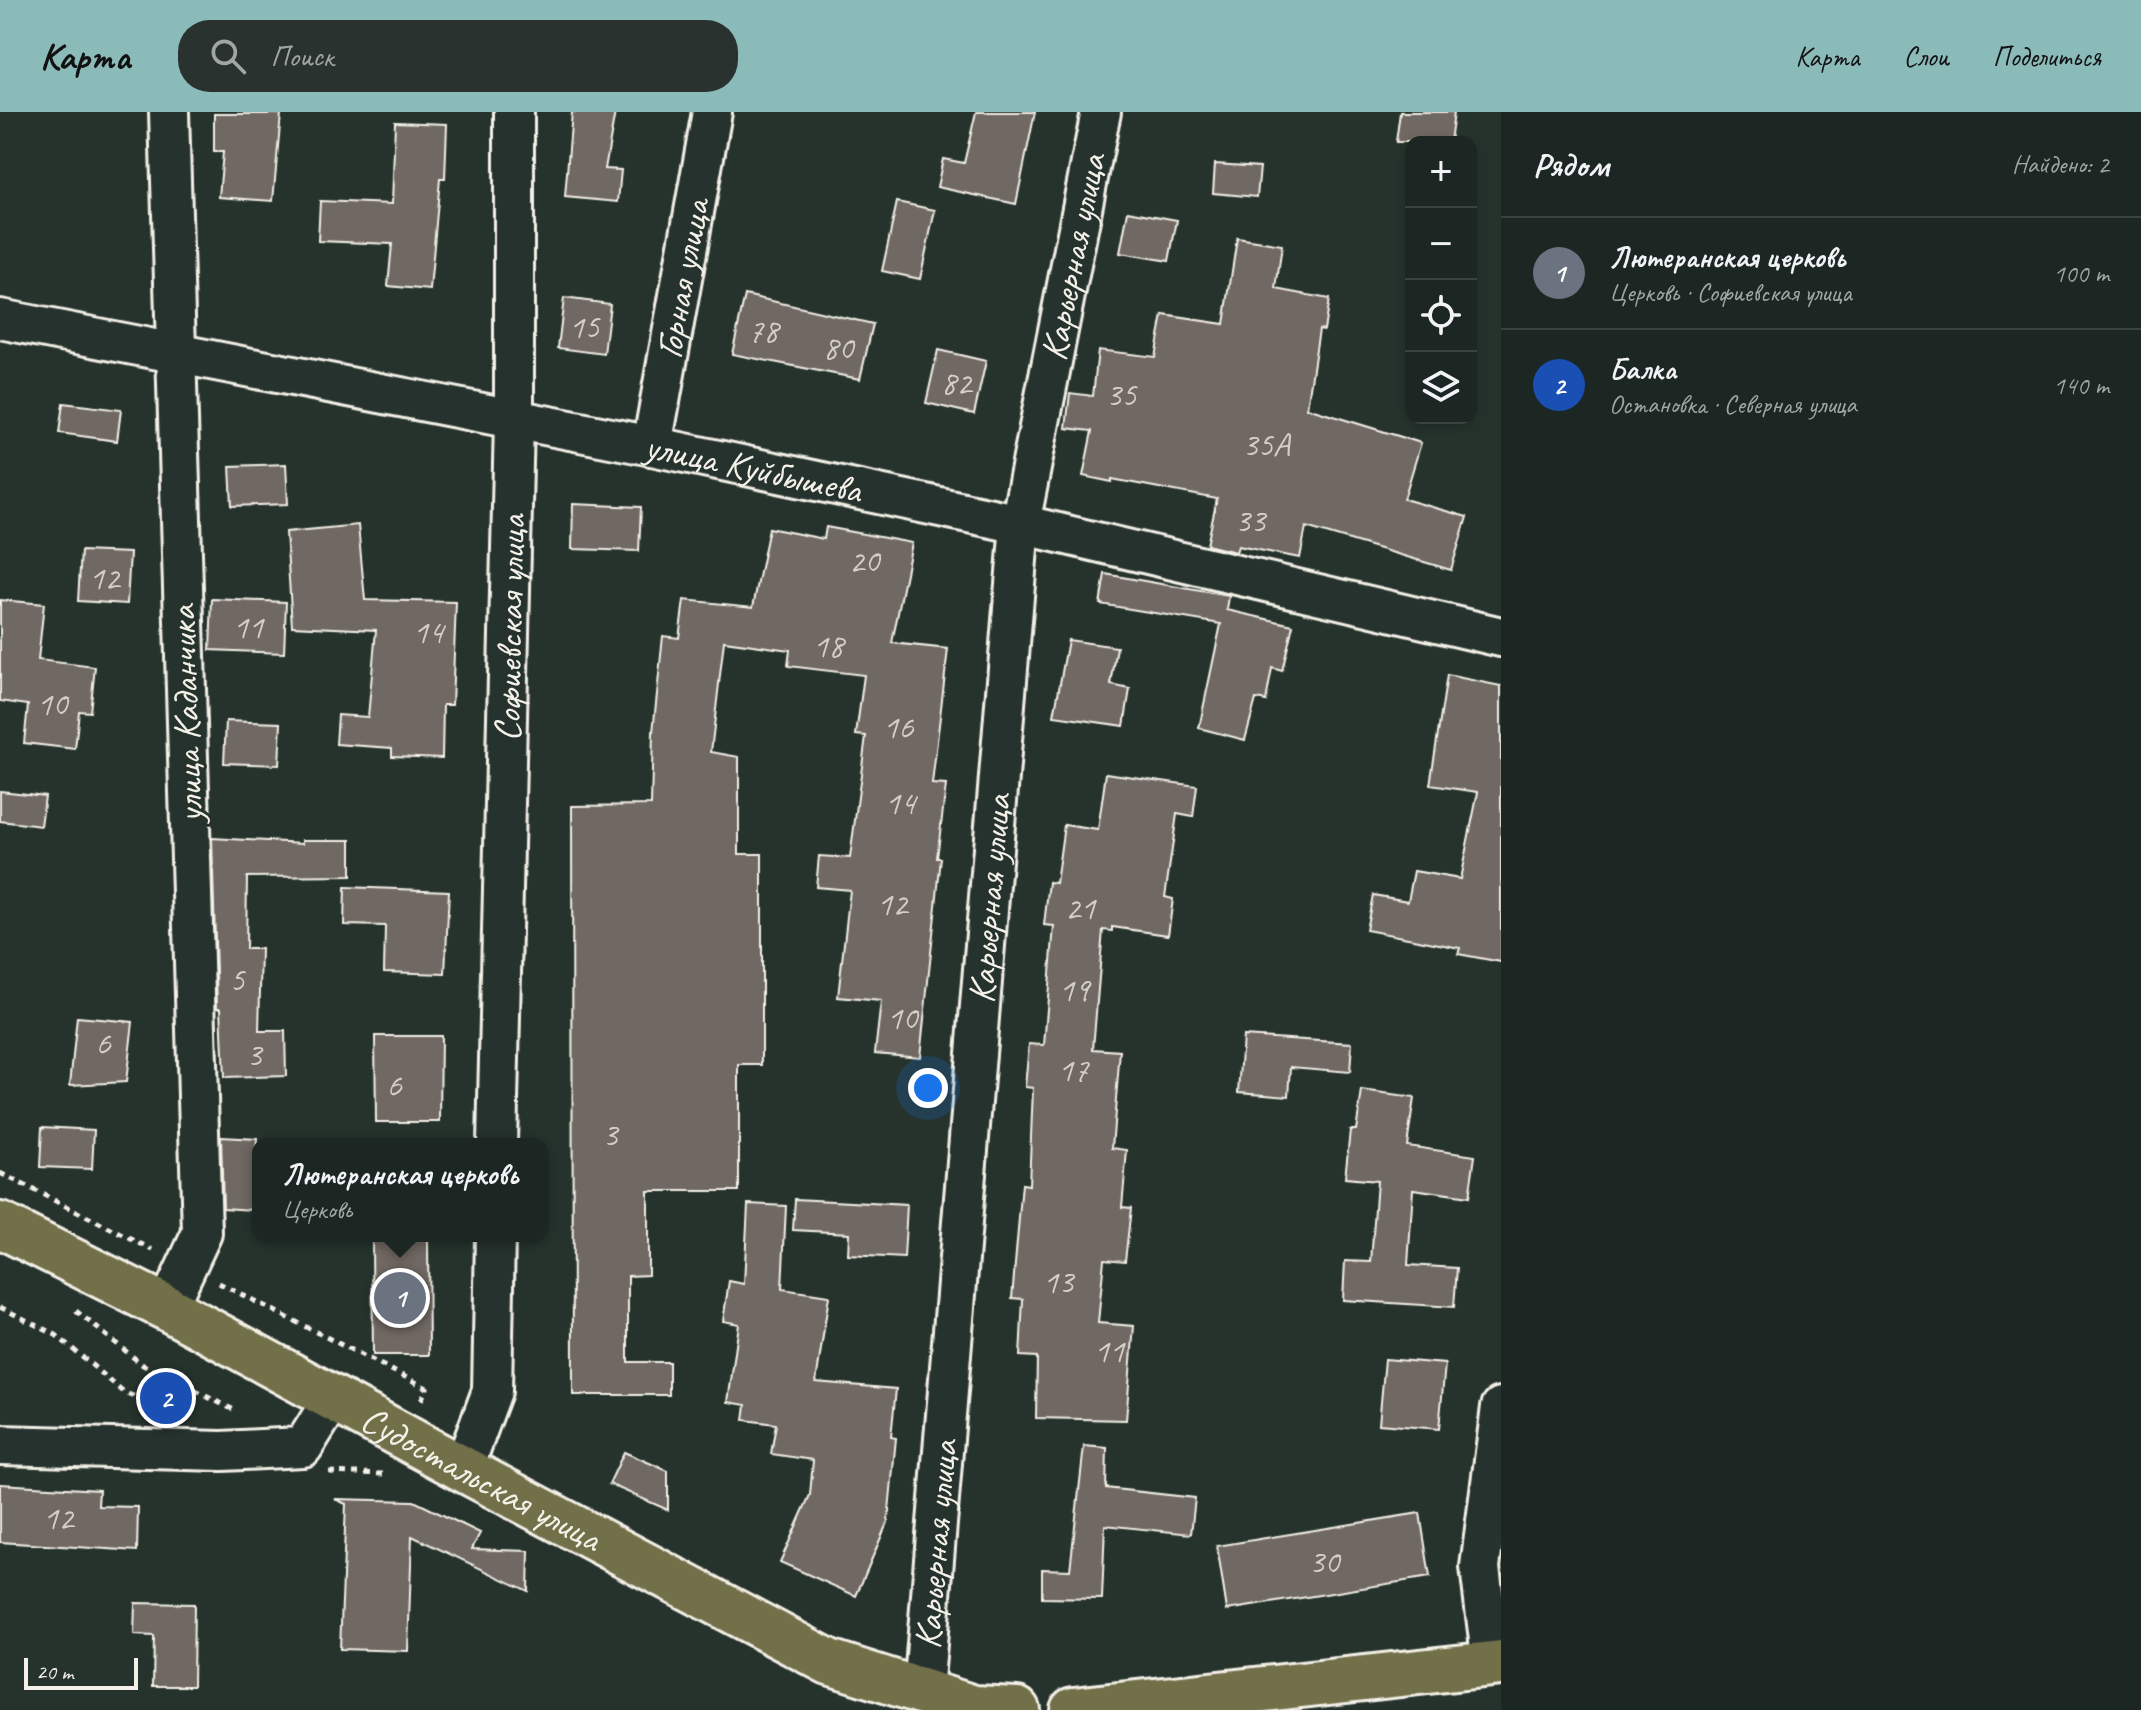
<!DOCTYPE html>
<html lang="ru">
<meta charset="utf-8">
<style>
body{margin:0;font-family:Caveat,sans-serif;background:#29322f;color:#f1f3f6}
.controls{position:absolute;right:24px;top:24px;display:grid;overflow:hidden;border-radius:16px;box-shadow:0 4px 12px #0003}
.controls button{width:72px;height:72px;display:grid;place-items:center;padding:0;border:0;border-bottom:2px solid #3a4340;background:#1c2622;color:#f1f3f6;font:40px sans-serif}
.scale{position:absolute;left:24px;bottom:20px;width:114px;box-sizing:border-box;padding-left:8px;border:4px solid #f4f1e8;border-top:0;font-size:22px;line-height:28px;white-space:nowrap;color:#f4f1e8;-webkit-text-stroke:6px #26332d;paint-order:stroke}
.you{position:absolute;left:928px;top:976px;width:28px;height:28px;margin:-20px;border:6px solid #fff;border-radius:50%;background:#1a73e8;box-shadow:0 0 0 12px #1a73e833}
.badge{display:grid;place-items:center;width:52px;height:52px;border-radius:50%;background:#8bbbb9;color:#fff;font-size:26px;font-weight:700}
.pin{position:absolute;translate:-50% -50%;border:4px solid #fff;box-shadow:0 2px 8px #0006}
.popup{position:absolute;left:252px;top:1026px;width:296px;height:104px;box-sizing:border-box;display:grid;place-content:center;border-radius:16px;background:#1c2622;filter:drop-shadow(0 2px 6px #0005);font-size:26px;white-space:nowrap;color:#a0a5a5}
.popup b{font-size:30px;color:#f1f3f6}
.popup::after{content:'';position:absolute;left:50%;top:100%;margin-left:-16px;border:16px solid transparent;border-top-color:#1c2622}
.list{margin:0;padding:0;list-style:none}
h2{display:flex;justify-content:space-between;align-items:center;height:104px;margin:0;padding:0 32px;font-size:34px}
h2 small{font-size:26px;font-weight:400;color:#a0a5a5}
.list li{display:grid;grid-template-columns:52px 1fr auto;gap:24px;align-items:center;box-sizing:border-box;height:112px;padding:0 32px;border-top:2px solid #3a4340}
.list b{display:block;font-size:30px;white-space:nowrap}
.list p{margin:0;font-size:26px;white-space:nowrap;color:#a0a5a5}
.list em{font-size:26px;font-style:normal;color:#a0a5a5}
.icon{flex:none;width:44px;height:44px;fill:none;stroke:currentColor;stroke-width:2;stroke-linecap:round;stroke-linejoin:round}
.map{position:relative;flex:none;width:1501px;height:1598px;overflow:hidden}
header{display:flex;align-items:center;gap:48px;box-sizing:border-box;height:112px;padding:0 40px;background:#8bbbb9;color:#111}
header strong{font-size:38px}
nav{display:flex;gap:44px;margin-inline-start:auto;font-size:28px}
.search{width:560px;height:72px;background:#29322f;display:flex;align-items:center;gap:20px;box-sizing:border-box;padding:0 28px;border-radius:32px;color:#a0a5a5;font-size:30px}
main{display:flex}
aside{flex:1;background:#1c2622}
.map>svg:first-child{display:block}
</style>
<header>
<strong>Карта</strong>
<div class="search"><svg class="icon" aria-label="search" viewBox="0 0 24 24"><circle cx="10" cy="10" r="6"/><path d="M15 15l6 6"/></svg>Поиск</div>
<nav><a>Карта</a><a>Слои</a><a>Поделиться</a></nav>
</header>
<main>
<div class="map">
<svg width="1501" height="1598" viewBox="0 0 1501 1598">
<rect width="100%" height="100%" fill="#26332d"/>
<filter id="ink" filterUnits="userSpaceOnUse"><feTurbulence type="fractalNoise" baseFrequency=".0125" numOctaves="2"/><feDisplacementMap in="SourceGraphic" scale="16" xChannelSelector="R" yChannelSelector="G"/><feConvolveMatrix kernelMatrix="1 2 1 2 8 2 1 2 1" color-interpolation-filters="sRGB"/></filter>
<g filter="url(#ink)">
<path fill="#706762" stroke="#f4f1e8" stroke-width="2" d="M572 0H615L605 57 621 58 618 90 565 85Z
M976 0H1035L1016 92 937 75 943 47 964 51Z
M1400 0H1454L1450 30H1396Z
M214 2H281L273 89 219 85 223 40H214Z
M395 10 447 12 445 67H440L430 178 388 174 392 132 318 129 320 89 392 92Z
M1215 52 1260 55 1257 85 1213 81Z
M897 90 935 98 920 167 882 159Z
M1128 99 1177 108 1169 149 1120 141Z
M1237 126 1282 133 1276 177 1329 187 1324 218 1319 217 1307 296 1421 331 1404 387 1467 405 1451 458 1306 415 1300 446 1238 434 1236 440 1207 433 1217 387 1112 367V370L1083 364 1092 319 1066 316 1070 281 1093 284 1098 238 1155 245 1163 203 1224 212Z
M745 183 873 212 860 267 732 242Z
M564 186 610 192 604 242 558 236Z
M938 238 986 249 974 302 926 291Z
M63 291 121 298 117 329 59 321Z
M286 352 288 392 232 394 230 354Z
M573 392 641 395 639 439 572 437Z
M358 413 365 488 456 490 452 593H443L442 646 392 644V636L336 632 338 603 368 605 376 518 292 514 286 420Z
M826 415 912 431 892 531 948 537 932 672 946 673 937 746H941L920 945 875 941 881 889 838 885 850 778 816 775 819 744 850 746 866 624 856 623 864 563 788 554 790 538 724 529 711 640 739 645V742H762V953H739V1079H648V1163L628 1164V1250H669V1283H573L572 694 651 693 653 620 663 524 679 526 684 488 753 495 769 416 824 427Z
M81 439 130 441 127 492 78 489Z
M1105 462 1229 484 1227 498 1293 513 1282 559 1272 556 1266 589 1256 587 1245 628 1199 616 1221 512 1100 492Z
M212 487 286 490 284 541 210 538Z
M0 488 44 492 38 548 95 555 90 600 79 599 75 637 24 631 28 593 0 589Z
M1068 528 1117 535 1111 573 1130 577 1124 614 1054 604Z
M1447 563 1501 574V850L1458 842 1460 836 1366 818 1373 783 1408 789 1414 759 1460 767 1478 680 1430 673Z
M226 609 281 611 279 653 224 651Z
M1106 661 1197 674 1193 705 1177 702 1165 785 1173 787 1168 823 1112 815V819L1103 818 1093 937 1120 939 1112 1036 1127 1038 1122 1095 1131 1096 1125 1149 1104 1147 1098 1211 1134 1214 1126 1308 1036 1306 1037 1245 1020 1244 1023 1187 1012 1186 1022 1072 1029 1073 1033 976 1025 975 1029 932 1044 933 1054 814 1044 813 1049 770 1056 771 1064 713 1098 718Z
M0 679 45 684 41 714 0 709Z
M212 726 303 731V728H351V764L247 765 246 837H261L259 919H285L286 964 224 966 221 896H217Z
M345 775 449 779 445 862 384 860 385 814 344 813Z
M77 905 133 910 126 970 70 973Z
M375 924H441L440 1010H376Z
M1243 924 1352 931 1350 960 1291 955 1289 984 1239 980Z
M1362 979 1414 986 1407 1034 1475 1044 1469 1085 1413 1077 1408 1153 1457 1156 1454 1195 1343 1188 1345 1149 1371 1150 1377 1069 1345 1066 1350 1018H1356Z
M42 1015 94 1018 92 1057 40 1055Z
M221 1025 257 1027 253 1098 223 1096Z
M795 1087 907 1093 904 1146 848 1143 849 1121 793 1118Z
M748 1092 786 1094 782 1177 829 1184 816 1270 896 1277 891 1325 896 1326 888 1409 856 1484 780 1450 810 1383 813 1348 771 1342 776 1312 744 1308 746 1293 728 1290 739 1212 723 1209 729 1169 744 1172Z
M428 1128 429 1243H373L372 1129Z
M1385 1247 1445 1252 1439 1317 1379 1312Z
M1084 1334 1107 1336 1106 1376 1195 1386 1191 1422 1105 1413 1102 1487 1042 1486V1457L1070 1458Z
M624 1340 668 1359V1398L609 1372Z
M0 1372 99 1378 98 1394 138 1395 137 1439 0 1430Z
M335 1387 414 1389 480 1421 472 1437 529 1439 528 1479 412 1424 408 1539 340 1537 346 1392Z
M1420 1401 1430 1465 1227 1498 1217 1434Z
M135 1491 194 1492 193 1574H153L154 1524 134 1523Z"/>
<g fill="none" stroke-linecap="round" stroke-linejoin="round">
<defs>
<g id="street">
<path id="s1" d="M0 207 652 334 1020 412 1501 525"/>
<path id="s2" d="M652 334 712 0"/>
<path id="s3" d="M497 1032 514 309V0"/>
<path d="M167 1196 202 1121 169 0"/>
<path d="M0 1333 222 1339 303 1335 334 1285"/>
<path d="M463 1357 492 1279 495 1124"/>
<path d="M1492 1552 1480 1455 1501 1295"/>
<path id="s4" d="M923 1580 1020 412 1101 0"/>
</g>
<g id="highway">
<path id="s5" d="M0 1113 167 1196 463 1357 829 1550 974 1596 1017 1598"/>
<path d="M1073 1598 1501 1551"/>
</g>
</defs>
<use href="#street" stroke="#f4f1e8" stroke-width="44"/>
<use href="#highway" stroke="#f4f1e8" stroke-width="50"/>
<path stroke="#f4f1e8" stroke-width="5" stroke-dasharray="6 6" stroke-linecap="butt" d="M0 1061 153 1138
M219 1171 427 1276 421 1288
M0 1195 56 1223 125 1281 168 1298
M76 1199 143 1253 236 1299
M329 1360 383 1362"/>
<use href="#street" stroke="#26332d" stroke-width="38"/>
<use href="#highway" stroke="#726f4a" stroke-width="44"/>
</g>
</g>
<g text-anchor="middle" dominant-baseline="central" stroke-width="6" stroke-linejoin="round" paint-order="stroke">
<g font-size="34" fill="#d3cec6">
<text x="584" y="214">15</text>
<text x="763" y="218">78</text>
<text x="838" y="235">80</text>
<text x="956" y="270">82</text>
<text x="1121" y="282">35</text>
<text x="1266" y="332">35А</text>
<text x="1250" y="408">33</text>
<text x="864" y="448">20</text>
<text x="104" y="465">12</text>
<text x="248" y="514">11</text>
<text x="428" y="519">14</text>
<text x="828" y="533">18</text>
<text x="52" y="591">10</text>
<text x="898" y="614">16</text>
<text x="900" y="690">14</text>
<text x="892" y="791">12</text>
<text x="1080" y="795">21</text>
<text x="237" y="867">5</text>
<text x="1074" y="877">19</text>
<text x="902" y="905">10</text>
<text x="103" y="930">6</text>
<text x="254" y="942">3</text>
<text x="1073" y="957">17</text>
<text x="394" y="972">6</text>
<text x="610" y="1022">3</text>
<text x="1058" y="1169">13</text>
<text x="1109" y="1238">11</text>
<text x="58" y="1405">12</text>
<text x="1324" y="1449">30</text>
</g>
<g font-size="38" fill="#f4f1e8" stroke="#26332d">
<text stroke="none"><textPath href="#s4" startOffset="1444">Карьерная улица</textPath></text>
<text stroke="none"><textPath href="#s2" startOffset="170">Горная улица</textPath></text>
<text stroke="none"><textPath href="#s1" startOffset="768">улица Куйбышева</textPath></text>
<text stroke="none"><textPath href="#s3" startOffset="516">Софиевская улица</textPath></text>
<text transform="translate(186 602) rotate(-92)">улица Каданчика</text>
<text stroke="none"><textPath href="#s4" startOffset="796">Карьерная улица</textPath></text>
<text stroke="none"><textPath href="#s5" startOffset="544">Судостальская улица</textPath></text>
<text stroke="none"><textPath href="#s4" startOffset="148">Карьерная улица</textPath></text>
</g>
</g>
</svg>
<div class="controls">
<button>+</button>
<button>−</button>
<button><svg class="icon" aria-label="locate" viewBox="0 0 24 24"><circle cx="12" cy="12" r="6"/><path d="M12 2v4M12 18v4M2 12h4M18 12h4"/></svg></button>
<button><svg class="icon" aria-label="layers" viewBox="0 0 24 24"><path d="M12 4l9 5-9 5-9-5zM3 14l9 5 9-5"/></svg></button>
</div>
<div class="scale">20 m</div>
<div class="you"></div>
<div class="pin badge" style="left:400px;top:1186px;background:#6b7280">1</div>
<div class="popup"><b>Лютеранская церковь</b>Церковь</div>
<div class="pin badge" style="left:166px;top:1286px;background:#1a4fb4">2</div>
</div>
<aside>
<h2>Рядом<small>Найдено: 2</small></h2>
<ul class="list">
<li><span class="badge" style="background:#6b7280">1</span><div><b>Лютеранская церковь</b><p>Церковь · Софиевская улица</p></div><em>100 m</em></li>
<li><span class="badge" style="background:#1a4fb4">2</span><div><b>Балка</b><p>Остановка · Северная улица</p></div><em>140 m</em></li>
</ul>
</aside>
</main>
